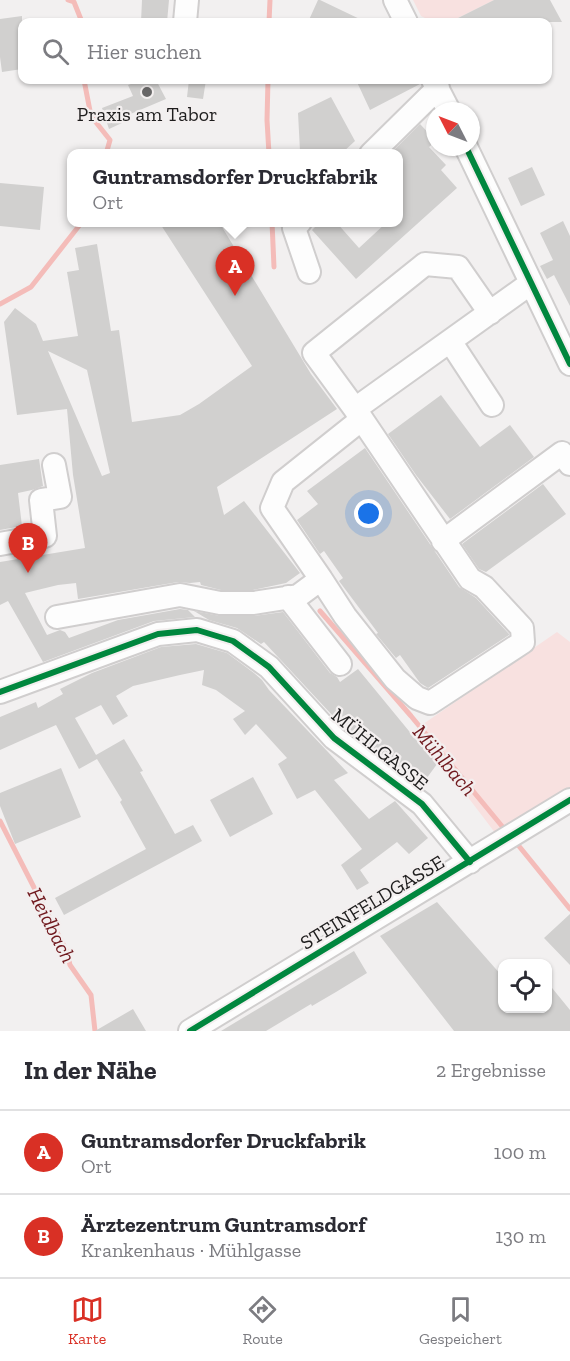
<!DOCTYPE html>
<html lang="de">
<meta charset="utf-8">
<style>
body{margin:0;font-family:"Zilla Slab",serif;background:#f7f7f7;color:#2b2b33}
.controls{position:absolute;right:18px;bottom:18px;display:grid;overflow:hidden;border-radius:12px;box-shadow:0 2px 4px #0004}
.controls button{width:54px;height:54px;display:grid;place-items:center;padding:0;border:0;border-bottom:2px solid #e1e1e2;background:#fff;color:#2b2b33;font:30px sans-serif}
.compass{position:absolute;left:426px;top:102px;width:54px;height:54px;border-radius:50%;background:#fff;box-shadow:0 2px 4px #0004;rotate:312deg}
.you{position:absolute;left:369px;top:514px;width:21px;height:21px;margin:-15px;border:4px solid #fff;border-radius:50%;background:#1a73e8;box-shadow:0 0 0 9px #1a73e833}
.badge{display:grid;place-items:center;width:39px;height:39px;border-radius:50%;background:#d93025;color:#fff;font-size:20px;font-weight:700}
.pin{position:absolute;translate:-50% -50px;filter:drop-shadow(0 2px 3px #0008)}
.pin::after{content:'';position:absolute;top:32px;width:21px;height:18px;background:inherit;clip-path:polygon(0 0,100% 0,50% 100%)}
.popup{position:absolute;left:67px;top:149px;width:336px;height:78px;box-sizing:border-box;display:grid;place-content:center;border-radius:12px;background:#fff;filter:drop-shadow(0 2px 4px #0005);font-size:20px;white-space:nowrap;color:#7c7c81}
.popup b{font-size:22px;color:#2b2b33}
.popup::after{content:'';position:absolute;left:50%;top:100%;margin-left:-12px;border:12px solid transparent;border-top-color:#fff}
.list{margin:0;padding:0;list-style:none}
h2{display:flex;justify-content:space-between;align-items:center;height:78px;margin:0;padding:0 24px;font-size:26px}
h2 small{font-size:20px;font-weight:400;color:#7c7c81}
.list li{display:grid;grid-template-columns:39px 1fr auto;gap:18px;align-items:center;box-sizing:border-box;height:84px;padding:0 24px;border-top:2px solid #e1e1e2}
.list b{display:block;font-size:22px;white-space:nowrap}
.list p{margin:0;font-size:20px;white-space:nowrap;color:#7c7c81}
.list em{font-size:20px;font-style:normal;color:#7c7c81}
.icon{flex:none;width:33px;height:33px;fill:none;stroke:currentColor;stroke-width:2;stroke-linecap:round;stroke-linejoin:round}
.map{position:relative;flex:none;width:570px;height:1031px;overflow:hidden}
.search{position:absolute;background:#fff;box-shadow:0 2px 4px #0004;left:18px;right:18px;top:18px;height:66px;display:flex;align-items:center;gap:15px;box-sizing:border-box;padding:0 21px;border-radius:12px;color:#7c7c81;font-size:22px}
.sheet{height:246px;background:#fff}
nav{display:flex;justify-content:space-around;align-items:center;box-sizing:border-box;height:84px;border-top:2px solid #e1e1e2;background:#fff;font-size:16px;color:#7c7c81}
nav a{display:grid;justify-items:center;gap:3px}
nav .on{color:#d93025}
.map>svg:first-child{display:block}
</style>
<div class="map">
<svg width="570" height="1031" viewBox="0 0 570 1031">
<rect width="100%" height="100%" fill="#f2f0f0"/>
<path fill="#f8e1e0" d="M413 0H494L450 22H433L421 16Z
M557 632 570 642V790L496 834 416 729Z"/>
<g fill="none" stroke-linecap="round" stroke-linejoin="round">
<path stroke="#f4bcb9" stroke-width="5" d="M68 0 74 2 82 22
M269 22 270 0
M84 80 91 116 110 140 106 154
M268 80 267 120 269 154
M272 222 274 267
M0 304 31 287 82 222
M320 611 411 716 506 831
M0 821 67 952 70 965 91 995 95 1031
M514 840 570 909"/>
</g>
<path fill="#d1d0cf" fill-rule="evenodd" d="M142 0H169L167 22H141Z
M318 0H320L366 22H308Z
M494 0H550L562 22H450Z
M22 16V69L2 72 0 57V19Z
M142 80H156L166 99 121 118 122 123 109 129 102 108 133 96 128 85Z
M189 80H206L203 99 187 97Z
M356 80H420V84L370 110Z
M331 97 355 141 342 153H305L300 151 298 113Z
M420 124 435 140V142L429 147 446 165 441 170 457 188 356 279 312 230 320 222H336L359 248 387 222H399V153H391Z
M532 167 545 195 521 206 508 178Z
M0 183 44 187 40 230 0 226Z
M563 221 570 236V306L554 275 547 279 540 266 553 260 540 233Z
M159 222H219L311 374 337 409 217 487 224 515 244 501 300 573 286 583 253 590H221L201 585 200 582 190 583 178 582 78 599 76 583 58 585 25 593 47 635 60 630 65 632 69 638 118 620 180 609 188 610 195 617 154 621 43 662 8 601 0 605V562L85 548 73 475 67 409 17 415 4 322 15 308 36 324 43 341 78 336 67 272 79 270 75 248 97 244 111 331 119 330 132 422 180 415 199 404 252 366ZM48 351 87 370 110 473 102 476Z
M441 395 480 447 510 425 534 457 450 519 416 475 388 434Z
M365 448 459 587 476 598 509 634V635L428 688 420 683 400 655 396 658 376 634 378 633 339 581 343 578 324 551 320 554 297 520 318 504 307 491Z
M39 459 43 486 32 490 18 493 22 526 0 530V465Z
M543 484 566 514 486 572 479 569 462 544Z
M194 611 220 616H254L283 612 330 673 337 677 340 682 358 669 418 742 422 739 440 760 421 786 346 730 264 642 261 644 237 628 209 620Z
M196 644 227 653 254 673 262 680 269 690 348 773 334 780 369 819 395 801 428 838 409 854 397 842 360 870 369 883 357 890 341 865 362 849 315 790 297 799 278 764 287 758 256 724 245 735 233 719 245 711 216 690 202 685 204 670 180 675 133 686 116 696 128 716 113 725 101 705 75 718 96 755 124 739 143 771 140 772 175 834 193 825 202 841 64 915 55 898 146 849 120 802 122 800 97 759 79 769 56 725 0 750V717L36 702 38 708 63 694 60 689 92 673 161 647Z
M61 768 81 817 15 844 0 806V793Z
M253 777 273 814 230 837 210 800Z
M437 902 502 976V1008H548V983L570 1010V1031H454L380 936Z
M570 914V965L544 938Z
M354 951 367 973 336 992 312 1006 311 1004 266 1031H221Z
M133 1009 146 1031H95Z"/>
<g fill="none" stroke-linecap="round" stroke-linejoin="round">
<defs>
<path id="minor" d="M395 0 406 22
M185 22 187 0
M433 80 449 111
M466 147 570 364
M371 154 438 88
M300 222 294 228 309 272
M450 341 492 405
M355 409 531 283
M362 419 283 482 272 508 321 579 345 616 395 679 417 698 430 703 523 642 522 628 484 587 470 579 355 409 314 353 425 264 458 267 490 313
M443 541 562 453 570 464
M0 544 45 536 41 500 60 497 54 465
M288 597 340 664
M57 617 180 595 220 603H254L298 596 321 579
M0 692 158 634 197 630 233 641 269 667 334 738 422 804 470 862
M190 1031 570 800"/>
</defs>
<use href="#minor" stroke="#d0cece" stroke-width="26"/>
<use href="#minor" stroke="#fdfdfd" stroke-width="22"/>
<defs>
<path id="cycleway" d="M466 147 570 364
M0 692 158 634 197 630 233 641 269 667 334 738 422 804 470 862
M190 1031 570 800"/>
</defs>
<use href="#cycleway" stroke="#f3efef" stroke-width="10"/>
<use href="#cycleway" stroke="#00873e" stroke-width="6"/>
</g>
<circle fill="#686767" stroke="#f3efef" stroke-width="2" cx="147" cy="92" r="6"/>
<g text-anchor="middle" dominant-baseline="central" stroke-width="4.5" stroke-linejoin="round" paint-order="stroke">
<g font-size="20" fill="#1e1d1d" stroke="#f3efef">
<text x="147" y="114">Praxis am Tabor</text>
</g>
<g font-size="20" fill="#1e1d1d" stroke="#f3efef">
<text transform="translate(380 749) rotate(39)">MÜHLGASSE</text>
<text transform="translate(372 902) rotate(-31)">STEINFELDGASSE</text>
</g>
<g font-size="21" font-style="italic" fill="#70191e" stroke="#f3efef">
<text transform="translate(445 760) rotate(50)">Mühlbach</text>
<text transform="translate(52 925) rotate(63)">Heidbach</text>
</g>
</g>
</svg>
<div class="controls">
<button><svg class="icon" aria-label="locate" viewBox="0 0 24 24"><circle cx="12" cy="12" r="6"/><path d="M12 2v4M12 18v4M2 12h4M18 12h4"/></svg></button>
</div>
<svg class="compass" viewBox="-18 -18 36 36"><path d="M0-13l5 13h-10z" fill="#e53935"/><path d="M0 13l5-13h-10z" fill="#7c7c81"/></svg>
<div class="you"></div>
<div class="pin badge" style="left:235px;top:296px">A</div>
<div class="popup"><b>Guntramsdorfer Druckfabrik</b>Ort</div>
<div class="pin badge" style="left:28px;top:573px">B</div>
<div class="search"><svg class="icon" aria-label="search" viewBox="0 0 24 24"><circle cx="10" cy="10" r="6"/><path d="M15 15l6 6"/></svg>Hier suchen</div>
</div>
<section class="sheet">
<h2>In der Nähe<small>2 Ergebnisse</small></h2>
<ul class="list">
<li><span class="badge">A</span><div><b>Guntramsdorfer Druckfabrik</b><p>Ort</p></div><em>100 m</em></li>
<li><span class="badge">B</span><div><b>Ärztezentrum Guntramsdorf</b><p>Krankenhaus · Mühlgasse</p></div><em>130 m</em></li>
</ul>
</section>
<nav>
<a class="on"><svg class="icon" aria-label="map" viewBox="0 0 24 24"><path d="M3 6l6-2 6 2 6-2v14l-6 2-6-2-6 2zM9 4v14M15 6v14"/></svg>Karte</a>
<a><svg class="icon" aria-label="directions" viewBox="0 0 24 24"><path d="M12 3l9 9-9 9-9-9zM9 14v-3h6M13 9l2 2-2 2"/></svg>Route</a>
<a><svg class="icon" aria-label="saved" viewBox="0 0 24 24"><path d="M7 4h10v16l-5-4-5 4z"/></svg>Gespeichert</a>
</nav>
